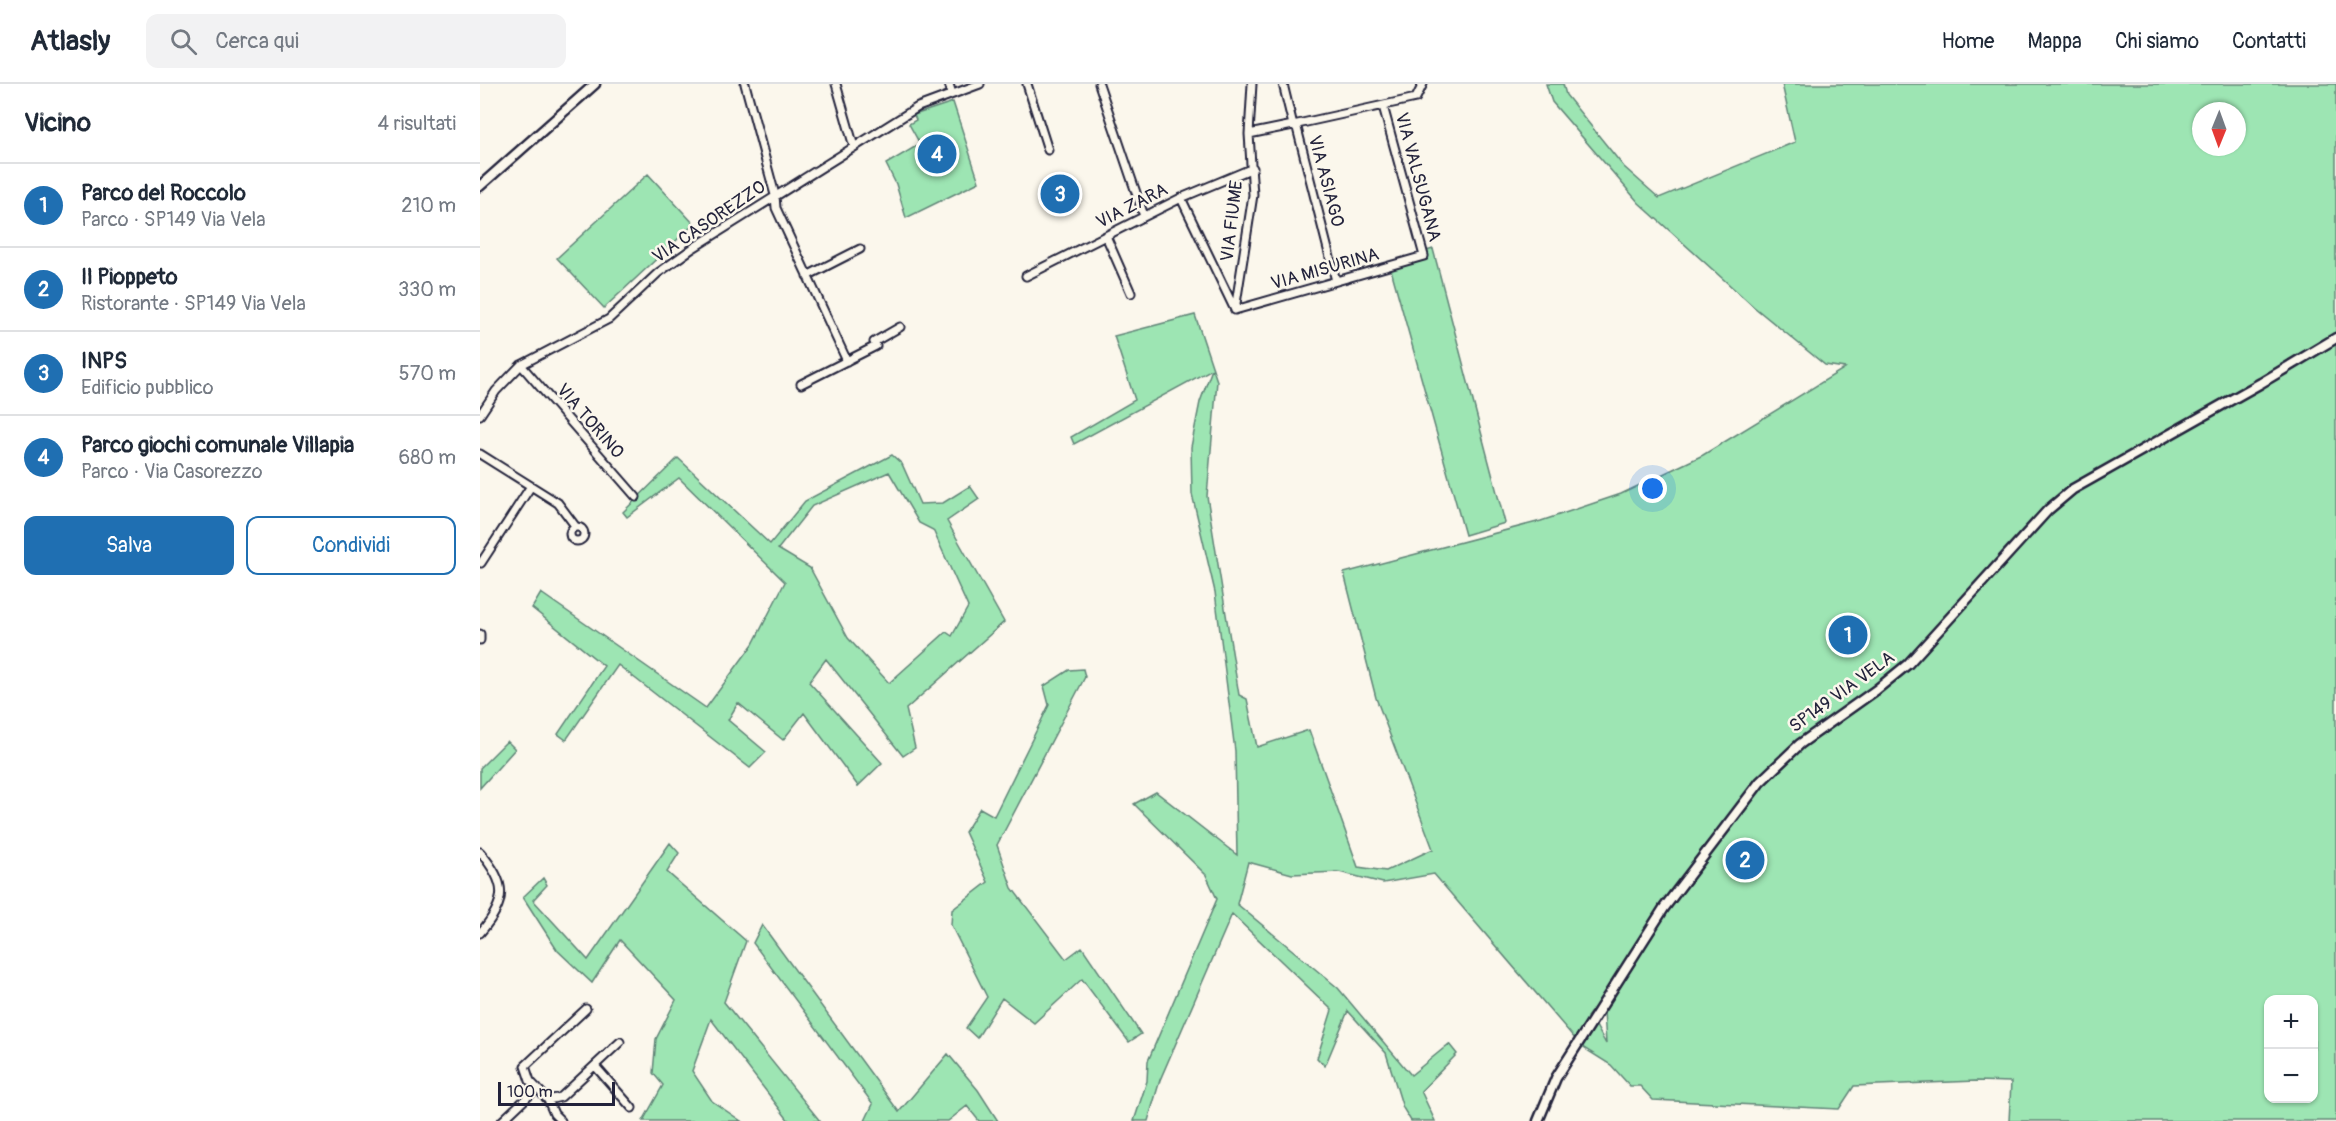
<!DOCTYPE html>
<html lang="it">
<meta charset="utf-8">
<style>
body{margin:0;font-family:Pangolin,sans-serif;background:#f2f2f3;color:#1f2937}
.controls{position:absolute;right:18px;bottom:18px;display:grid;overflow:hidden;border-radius:12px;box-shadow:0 2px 4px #0004}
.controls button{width:54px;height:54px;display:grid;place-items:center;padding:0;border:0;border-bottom:2px solid #e0e1e3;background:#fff;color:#1f2937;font:30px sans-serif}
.compass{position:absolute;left:1712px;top:18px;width:54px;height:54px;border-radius:50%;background:#fff;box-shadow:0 2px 4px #0004;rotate:181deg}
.scale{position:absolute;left:18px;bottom:15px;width:117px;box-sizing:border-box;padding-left:6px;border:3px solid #22223b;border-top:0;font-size:16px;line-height:21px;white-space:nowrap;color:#22223b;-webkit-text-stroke:4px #fbf7ec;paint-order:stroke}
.you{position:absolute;left:1173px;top:405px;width:21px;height:21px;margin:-15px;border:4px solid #fff;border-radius:50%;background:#1a73e8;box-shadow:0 0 0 9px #1a73e833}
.badge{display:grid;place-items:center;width:39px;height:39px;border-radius:50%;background:#1f6fb2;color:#fff;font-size:20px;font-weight:700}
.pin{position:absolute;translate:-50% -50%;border:3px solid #fff;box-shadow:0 2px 6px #0006}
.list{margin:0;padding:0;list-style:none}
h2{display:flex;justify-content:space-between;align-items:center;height:78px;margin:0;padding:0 24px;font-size:26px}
h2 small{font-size:20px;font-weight:400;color:#747a83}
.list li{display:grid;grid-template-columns:39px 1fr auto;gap:18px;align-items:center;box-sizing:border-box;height:84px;padding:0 24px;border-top:2px solid #e0e1e3}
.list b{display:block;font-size:22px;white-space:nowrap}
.list p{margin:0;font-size:20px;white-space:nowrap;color:#747a83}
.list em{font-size:20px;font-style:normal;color:#747a83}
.actions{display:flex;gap:12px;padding:18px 24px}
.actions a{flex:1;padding:14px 0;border:2px solid #1f6fb2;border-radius:12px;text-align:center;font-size:21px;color:#1f6fb2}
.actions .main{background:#1f6fb2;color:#fff}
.icon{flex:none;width:33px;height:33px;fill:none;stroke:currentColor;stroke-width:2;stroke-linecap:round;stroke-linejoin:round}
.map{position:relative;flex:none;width:1856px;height:1037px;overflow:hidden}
header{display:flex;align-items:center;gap:36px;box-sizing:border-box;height:84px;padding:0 30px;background:#fff;border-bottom:2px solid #e0e1e3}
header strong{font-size:28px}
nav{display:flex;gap:33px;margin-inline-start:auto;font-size:21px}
.search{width:420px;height:54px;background:#f2f2f3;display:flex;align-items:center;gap:15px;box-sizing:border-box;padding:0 21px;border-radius:12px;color:#747a83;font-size:22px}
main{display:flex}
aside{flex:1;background:#fff}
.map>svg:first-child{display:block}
</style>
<header>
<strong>Atlasly</strong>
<div class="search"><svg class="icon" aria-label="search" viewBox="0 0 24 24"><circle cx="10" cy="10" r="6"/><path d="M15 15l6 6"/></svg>Cerca qui</div>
<nav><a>Home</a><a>Mappa</a><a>Chi siamo</a><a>Contatti</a></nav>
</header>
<main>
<aside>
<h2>Vicino<small>4 risultati</small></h2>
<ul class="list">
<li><span class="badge">1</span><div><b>Parco del Roccolo</b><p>Parco · SP149 Via Vela</p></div><em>210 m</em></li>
<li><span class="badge">2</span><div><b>Il Pioppeto</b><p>Ristorante · SP149 Via Vela</p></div><em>330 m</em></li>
<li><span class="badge">3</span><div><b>INPS</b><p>Edificio pubblico</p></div><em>570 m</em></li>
<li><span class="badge">4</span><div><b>Parco giochi comunale Villapia</b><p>Parco · Via Casorezzo</p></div><em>680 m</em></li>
</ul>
<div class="actions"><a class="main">Salva</a><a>Condividi</a></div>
</aside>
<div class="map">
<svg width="1856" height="1037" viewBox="0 0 1856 1037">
<rect width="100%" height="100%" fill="#fbf7ec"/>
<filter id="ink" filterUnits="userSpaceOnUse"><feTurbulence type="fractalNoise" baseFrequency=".0167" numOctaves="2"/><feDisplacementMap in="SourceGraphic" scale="12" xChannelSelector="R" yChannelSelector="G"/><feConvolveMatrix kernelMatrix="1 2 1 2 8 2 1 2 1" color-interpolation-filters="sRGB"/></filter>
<g filter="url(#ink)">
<path fill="#9de5b3" stroke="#608477" stroke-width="1.5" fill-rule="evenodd" d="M1066 0H1083L1086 11 1144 83 1179 114 1315 58 1302 0H1856V1037H1529L1531 998 1496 997 1374 1002 1359 1025 1173 1016 1160 1002H1150L1131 981 1102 963 954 790 903 799 859 788 812 790 768 778 757 820 858 904 931 991 969 960 977 970 941 1007 955 1037H931L923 1024 906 969 868 927 845 982 837 974 852 926 752 830 680 996 668 1037H654L667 997 668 977 737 815 726 791 654 720 676 708 757 771 755 667 735 508 712 410 711 363 720 318 732 285 594 360 591 353 655 316 634 252 715 231 737 297 727 412 759 611 767 615 777 663 829 646 878 783 906 787 953 765 896 614 864 489 1061 437 1141 410 1223 371 1365 284 1345 281 1274 223 1159 119 1072 18ZM1721 27H1757V63H1721ZM1788 916H1834V1014H1788ZM1124 927 1126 960 1116 942 1107 933 1110 929Z
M473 18 499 98 426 134 416 100 406 80 440 60 429 40 436 36 434 31Z
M168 90 214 140 124 224 77 174Z
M953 165 1025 439 985 451 910 182 944 172 943 168Z
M412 371 422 380 440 420 463 419 490 402 499 415 467 437 524 538 426 625 435 664 423 672 346 575 329 598 402 679 378 702 324 629 303 656 258 619 248 636 286 668 270 684 138 581 86 656 78 650 124 582 52 524 61 509 226 624 273 560 305 498 199 394 147 433 143 428 198 374 290 460 325 417ZM409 388 439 439 453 446 488 523 472 552 466 548 409 599 368 554 330 484 298 465 332 422Z
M603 585 605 593 517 761 532 804 586 875 602 863 661 950 649 958 602 895 554 939 522 914 497 954 486 944 507 913 471 841 472 826 508 798 485 748 500 724 514 732 569 621 564 602 589 586Z
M27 657 35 665 0 704V684Z
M190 759 199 769 187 788 266 857 244 918 340 1037H309L231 935 212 987 232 1017 261 1037H163L183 1001 173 989 176 955 196 916 140 856 112 899 77 866 43 813 63 794 67 801 53 816 108 876Z
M282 841 419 1028 468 970 498 1006 518 1037H499L487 1022 468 1037H385L393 1020 273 859Z"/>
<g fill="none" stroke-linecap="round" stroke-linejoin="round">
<defs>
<path id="minor" d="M265 0 295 111 296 124 367 277
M356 0 374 63
M469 0 472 10
M547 0 568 66
M619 0 664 132
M772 0 769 50 813 41 803 0
M813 41 817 44 856 197
M813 41 936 14 943 0
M701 114 755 226
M626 152 651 209
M327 192 380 165
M546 192 701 114 773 84
M755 226 944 172 903 22
M755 226 773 111 769 50
M41 281 156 413
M321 300 396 262 394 258 420 243
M0 331 16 307 41 281 129 235 178 189 213 164 438 23 500 0
M0 370 78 419 96 443
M90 450a7 7 0 1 1 14 0a7 7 0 1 1-14 0Z
M1 479 51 402
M0 550V556
M0 768C27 800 28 816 0 849
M106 925 45 982 50 997 68 1016 81 1013 140 958
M115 982 152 1024
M68 1016 74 1030 81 1037
M22 1037 57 1004"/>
<path id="tertiary" d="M0 102 115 0
M1058 1037 1076 994 1184 824 1280 698 1320 660 1396 606 1428 580 1568 426 1593 405 1781 299 1856 254"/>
</defs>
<use href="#minor" stroke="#22223b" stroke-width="11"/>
<use href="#tertiary" stroke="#22223b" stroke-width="13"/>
<use href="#minor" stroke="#fbf7ec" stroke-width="7"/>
<use href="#tertiary" stroke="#fbf7ec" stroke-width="8"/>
</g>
</g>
<g text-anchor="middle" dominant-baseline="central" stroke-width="5" stroke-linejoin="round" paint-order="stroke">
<g font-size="18" fill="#22223b" stroke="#fbf7ec">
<text transform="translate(938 93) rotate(75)">VIA VALSUGANA</text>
<text transform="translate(846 97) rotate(75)">VIA ASIAGO</text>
<text transform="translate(652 122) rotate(-27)">VIA ZARA</text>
<text transform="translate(752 137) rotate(-83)">VIA FIUME</text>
<text transform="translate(229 138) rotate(-34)">VIA CASOREZZO</text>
<text transform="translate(845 185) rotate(-16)">VIA MISURINA</text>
<text transform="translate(110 337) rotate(49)">VIA TORINO</text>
<text transform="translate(1362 608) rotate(-36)">SP149 VIA VELA</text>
</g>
</g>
</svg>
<div class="controls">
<button>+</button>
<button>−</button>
</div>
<svg class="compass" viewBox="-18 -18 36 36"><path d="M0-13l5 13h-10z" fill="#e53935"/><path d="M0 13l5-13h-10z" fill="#747a83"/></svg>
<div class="scale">100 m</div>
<div class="you"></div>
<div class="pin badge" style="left:1368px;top:551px">1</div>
<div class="pin badge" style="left:1265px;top:776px">2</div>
<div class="pin badge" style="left:580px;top:110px">3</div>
<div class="pin badge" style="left:457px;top:70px">4</div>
</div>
</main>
